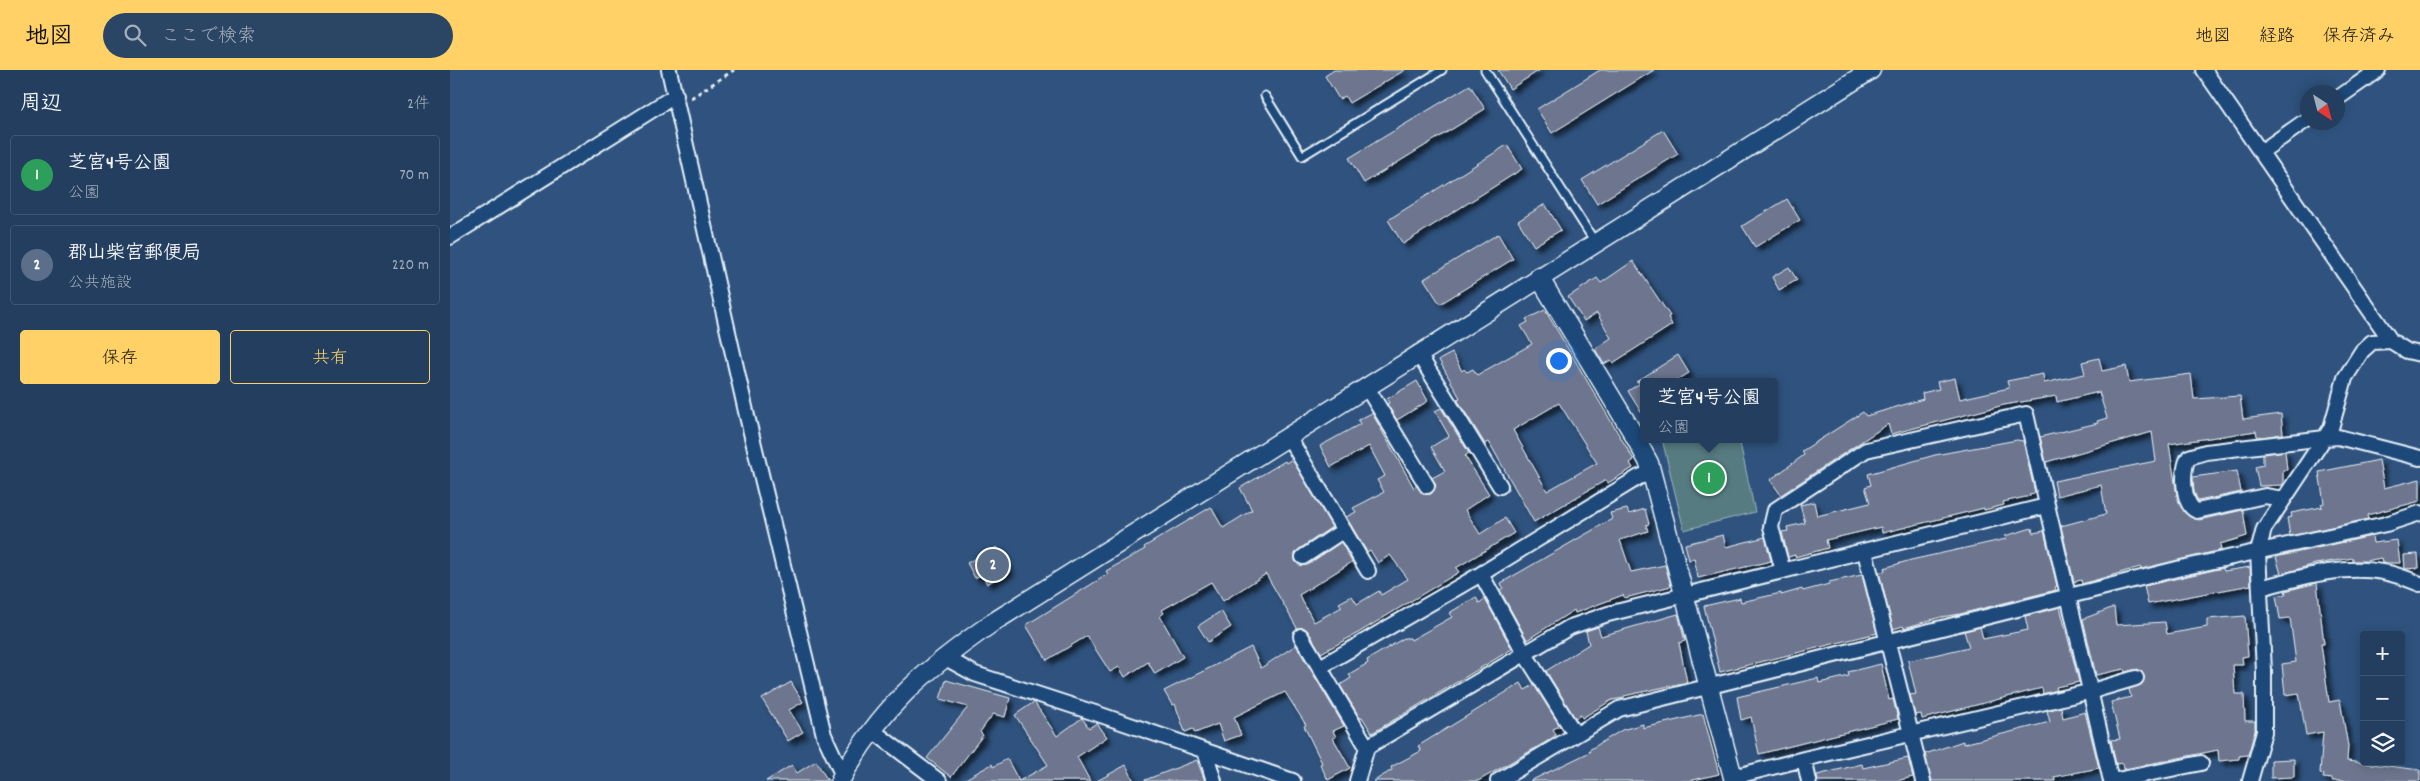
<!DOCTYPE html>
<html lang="ja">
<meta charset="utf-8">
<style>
body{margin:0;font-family:Dekko,"Klee One",sans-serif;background:#2b4564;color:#f1f3f6}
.controls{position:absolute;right:15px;bottom:15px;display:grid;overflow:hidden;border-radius:5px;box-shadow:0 2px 12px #0003}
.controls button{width:45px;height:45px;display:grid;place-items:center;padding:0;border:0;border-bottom:1px solid #405773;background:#233e5e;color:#f1f3f6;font:25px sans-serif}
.compass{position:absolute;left:1850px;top:15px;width:45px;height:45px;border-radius:50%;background:#233e5e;box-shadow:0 2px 12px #0003;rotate:144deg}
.you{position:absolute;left:1108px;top:290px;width:18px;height:18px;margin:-12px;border:4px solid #fff;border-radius:50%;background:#1a73e8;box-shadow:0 0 0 8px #1a73e833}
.badge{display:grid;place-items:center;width:32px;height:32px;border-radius:50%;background:#ffd166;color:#fff;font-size:16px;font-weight:700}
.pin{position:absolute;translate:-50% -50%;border:2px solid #fff;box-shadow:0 1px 5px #0006}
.popup{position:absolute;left:1190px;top:308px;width:138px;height:65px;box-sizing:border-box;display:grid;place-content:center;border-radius:5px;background:#233e5e;filter:drop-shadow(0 1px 4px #0005);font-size:16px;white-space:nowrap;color:#a3aebc}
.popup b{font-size:19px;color:#f1f3f6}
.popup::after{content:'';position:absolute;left:50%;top:100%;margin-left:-10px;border:10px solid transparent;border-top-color:#233e5e}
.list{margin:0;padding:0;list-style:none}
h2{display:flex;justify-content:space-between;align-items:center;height:65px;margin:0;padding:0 20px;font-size:21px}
h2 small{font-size:16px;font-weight:400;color:#a3aebc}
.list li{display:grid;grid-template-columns:32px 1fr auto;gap:15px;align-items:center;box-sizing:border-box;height:80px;margin:0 10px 10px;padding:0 10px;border:1px solid #405773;border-radius:5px}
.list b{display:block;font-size:19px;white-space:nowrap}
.list p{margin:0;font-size:16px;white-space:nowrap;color:#a3aebc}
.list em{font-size:16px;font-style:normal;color:#a3aebc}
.actions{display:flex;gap:10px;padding:15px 20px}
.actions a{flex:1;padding:11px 0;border:1px solid #ffd166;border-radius:5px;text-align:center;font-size:18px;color:#ffd166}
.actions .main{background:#ffd166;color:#111}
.icon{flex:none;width:28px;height:28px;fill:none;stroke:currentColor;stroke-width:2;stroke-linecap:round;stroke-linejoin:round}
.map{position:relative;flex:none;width:1970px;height:711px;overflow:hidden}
header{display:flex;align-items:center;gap:30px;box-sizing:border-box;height:70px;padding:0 25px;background:#ffd166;color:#111}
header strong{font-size:24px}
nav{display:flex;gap:28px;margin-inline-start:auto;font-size:18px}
.search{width:350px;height:45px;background:#2b4564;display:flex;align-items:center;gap:12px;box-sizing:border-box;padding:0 18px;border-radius:28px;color:#a3aebc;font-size:19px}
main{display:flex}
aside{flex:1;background:#233e5e}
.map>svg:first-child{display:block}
</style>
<header>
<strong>地図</strong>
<div class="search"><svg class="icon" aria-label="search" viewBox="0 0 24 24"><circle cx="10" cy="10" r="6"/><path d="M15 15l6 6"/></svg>ここで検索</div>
<nav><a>地図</a><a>経路</a><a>保存済み</a></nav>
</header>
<main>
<aside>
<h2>周辺<small>2件</small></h2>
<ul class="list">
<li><span class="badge" style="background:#2e9e5b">1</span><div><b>芝宮4号公園</b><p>公園</p></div><em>70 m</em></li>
<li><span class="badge" style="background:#5c6f8a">2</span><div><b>郡山柴宮郵便局</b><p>公共施設</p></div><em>220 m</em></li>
</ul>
<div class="actions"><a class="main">保存</a><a>共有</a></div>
</aside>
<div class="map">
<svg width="1970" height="711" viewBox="0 0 1970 711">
<defs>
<filter id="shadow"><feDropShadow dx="4.5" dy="4.5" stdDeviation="2.5" flood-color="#0009"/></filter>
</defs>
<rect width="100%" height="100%" fill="#2f537e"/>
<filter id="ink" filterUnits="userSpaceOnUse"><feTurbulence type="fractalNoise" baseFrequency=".02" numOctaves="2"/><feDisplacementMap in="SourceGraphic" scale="10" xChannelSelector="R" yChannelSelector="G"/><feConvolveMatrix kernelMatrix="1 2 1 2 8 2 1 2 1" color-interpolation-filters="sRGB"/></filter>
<g filter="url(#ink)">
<path fill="#567c81" stroke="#9fb6bc" d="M1212 369H1286L1290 373 1305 442 1234 460Z"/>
<path fill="#6d768e" stroke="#e8f1f8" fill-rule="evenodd" filter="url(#shadow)" d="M884 0H955L899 33 895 26 889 29 875 6Z
M1048 0H1090L1060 19Z
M1150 0H1204L1102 63 1087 39Z
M1020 15 1035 39 914 113 899 88Z
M1213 60 1228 84 1147 134 1132 110Z
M1057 75 1072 99 953 174 938 150Z
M1337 129 1350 150 1305 177 1292 156Z
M1095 134 1111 160 1084 176 1068 151Z
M1048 164 1063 189 990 234 974 209Z
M1183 191 1220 246 1218 247 1222 255 1163 293 1161 290 1154 294 1145 279 1161 268 1147 243 1134 251 1118 227 1147 208 1151 213Z
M1339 197 1347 210 1329 220 1322 207Z
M1095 240 1184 390 1180 393 1183 398 1158 413 1156 410 1084 452 1039 372 1035 374 1007 329 1010 328 989 290 1002 283 1012 301 1014 299 1017 302 1023 299 1027 305 1082 274 1071 256 1078 252 1076 249ZM1109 333 1147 393 1097 421 1063 360Z
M1228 285 1239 303 1224 312H1194V347L1178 321 1192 312H1186Z
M1649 288 1652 301 1676 296 1679 312 1741 304 1744 329 1790 326 1793 349 1831 344 1833 364 1812 367 1807 366 1806 361 1719 374 1727 426 1735 443 1749 450 1793 440 1797 466 1770 474 1771 480 1691 499 1690 497 1632 514 1631 510 1624 512 1611 456 1656 444 1651 415 1607 426 1604 411 1706 391 1702 362 1596 392 1590 367 1648 353 1647 351 1657 348 1649 322 1607 332 1606 326 1554 335 1441 364 1438 354 1331 425 1320 410 1354 385 1352 381 1413 342 1416 346 1473 329 1472 323 1489 319 1487 312 1505 308 1510 329 1559 318 1557 311 1593 304 1594 313 1635 304 1632 292Z
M967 311 978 331 947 350 937 334 939 333 937 329Z
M991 338 1019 383 1015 386 1039 424 1015 440 1030 464 1055 448 1064 463 1006 498 1009 502 908 563 871 583 858 561 855 558H847L816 504 773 531 761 512 712 540 714 543 710 546 733 587 705 604 698 592 675 607 669 597 660 602 637 566 597 590 576 555 658 504 656 501 695 479 694 477 761 437 773 458 802 440 790 418 835 391 836 393 842 389 882 457 848 480 845 484V491L850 495H857L891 472 902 492 849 525 864 552 892 537 889 533 902 526 907 534 929 521 931 525 958 509 940 485 928 493 920 480 917 482 896 447 906 442 903 438 934 422 927 410 935 406 919 376 881 397 870 376 910 354 908 350 922 343 964 418 967 416 973 424H981L986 416 982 408 995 401 981 377 999 366 985 341Z
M1567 370 1573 371 1585 423 1579 424 1580 426 1553 432 1554 435 1534 440V438L1432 463 1431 457 1376 470 1378 478 1345 487V485L1338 487 1332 462 1338 461 1337 457 1355 453 1350 435 1364 432 1367 446 1420 433 1415 417 1421 415 1418 404 1485 385Z
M1835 381 1837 400H1833V415L1809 416 1805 397 1813 395V384Z
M1929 390 1934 418 1970 409V431L1917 445 1918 449 1840 466 1837 448 1842 447 1841 443 1872 437 1871 434 1874 433 1869 402Z
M1787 401 1791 422 1748 431 1744 422 1743 407Z
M1177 439 1179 444 1195 439 1199 454 1196 455 1198 461 1170 470 1181 502 1215 495 1221 516 1175 528 1173 525 1125 543 1124 540 1077 570 1050 520 1053 518 1051 513 1162 449 1160 443Z
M1582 458 1583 463 1594 461 1607 516 1605 517 1606 520 1510 544 1491 547 1454 558 1453 556 1443 559 1429 502 1435 501 1434 498 1461 490 1556 469 1555 466Z
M1273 465 1276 477 1315 467 1321 491 1248 508 1244 488 1239 490 1235 474Z
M1922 466 1923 473 1947 470 1950 493H1932L1931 488 1916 491H1903V488L1865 494 1831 504 1826 487Z
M547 477 560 501 537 514 532 504 525 508 517 493Z
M1968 484 1969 498 1955 499 1954 485Z
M1800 497 1801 515 1698 534 1694 516 1773 498 1774 501Z
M1412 505 1427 563 1270 602 1254 536 1290 528 1291 532 1331 523V525L1352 519 1353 521 1379 514V512Z
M1867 513 1874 574H1871L1879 632 1890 630 1898 676 1897 691 1970 700V711H1882V709L1873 708 1874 704 1870 703 1873 662 1856 665 1849 623 1835 625 1832 594 1846 592 1840 548 1830 549 1826 526 1836 524 1835 521Z
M1026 527 1029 533 1035 529 1062 579 922 663 912 647 910 648 890 615 901 608 899 604 918 593 917 590 954 568H960L961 570 1002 547 999 543Z
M1610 537 1629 612 1606 617 1607 620 1593 624 1592 618 1472 649 1471 644 1465 645 1460 625 1466 624 1458 591 1519 577 1514 561 1530 557 1533 569 1578 560 1575 546Z
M1664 537 1666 555 1715 552 1717 564 1757 557V549L1795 546 1798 586 1792 587 1793 595H1783L1785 624H1794L1795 651H1805V661L1798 685 1789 686V689L1769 691 1768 680 1674 699 1673 693 1666 694 1661 670 1670 669 1661 632 1681 627 1679 619 1692 614 1694 606 1688 599 1675 602 1674 599 1646 605 1633 549Z
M771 541 781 557 758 572 748 556Z
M1228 544 1235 571 1229 573 1237 612 1174 626V628L1162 630 1132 648 1131 645 1125 648 1096 601 1139 574 1136 561 1148 557 1151 566Z
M846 575 894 656 883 661 886 667 883 668 900 698 878 710 870 694 872 693 854 656 856 655 835 622 784 647 791 665 774 671 768 654 745 663 743 659 735 662 725 634 722 635 714 621 801 577 811 598Z
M1431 594 1439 630 1443 629 1448 649 1309 684 1301 647 1291 650 1287 627 1368 608 1369 613 1399 606 1398 602Z
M496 610 560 628 555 647 543 644 530 662 533 665 501 707 477 688 518 637 490 629Z
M341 612 353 632 339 640 353 662 338 671 312 629Z
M1071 613 1075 620 1084 615 1110 656 1103 659 1106 665 1096 672 1028 711H924L942 700 941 697 971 681 968 676Z
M584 632 607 666 632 648 639 658 647 653 657 667 627 687 640 711H569L598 695 565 645Z
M1611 637 1613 648 1635 642 1649 698 1604 707 1605 711H1482L1475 684 1513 671V674L1600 652 1597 641Z
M1253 644 1269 704 1239 711H1080L1140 682 1139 680 1172 660 1193 654V658Z
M1458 688 1463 707 1446 711H1368L1367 705 1412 694 1413 698Z
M557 689 569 711H512L542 694 543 697Z
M1844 689V707L1821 708V690Z
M747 690 755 711H695V710Z
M366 691 378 711H316L342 695 347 703Z
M676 695 684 711H647Z"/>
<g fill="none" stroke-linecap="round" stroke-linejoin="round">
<defs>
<path id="service" d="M1035 0 1145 172
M815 26 852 86 992 0"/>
<path id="minor" d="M219 0 297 346 374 665 393 706
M1754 0 1941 271 1957 281 1970 284
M1888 28 1928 0
M1811 82 1858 49
M0 167 226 25
M968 283 1050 416
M916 316 977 416
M838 366 918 501
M1833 429 1815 426 1747 441C1732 436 1731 398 1739 387L1756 382 1875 368 1888 367 1970 388
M1415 482 1473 711
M853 487 894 460
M1333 501 1321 457 1325 440 1416 380 1576 344 1661 711
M1031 504 1075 584 1125 664
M1810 518C1849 508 1892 494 1933 502 1946 504 1958 509 1970 514
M851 566 917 677
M494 587 525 604 648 644 843 711
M870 597 1031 504 1189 407 1202 403
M422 660 489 711
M755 681 764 711
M1354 689 1642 621 1686 608
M1283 707 1354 689 1359 711
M907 711 917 677 1120 557 1158 544 1596 436
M1048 711 1169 639 1731 498 1936 454 1970 443
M1662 711 1751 693
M1800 711 1814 662V601L1808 482 1814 459 1881 358 1895 308 1912 281 1922 272 1941 271"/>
<path id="tertiary" d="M1089 207 1181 360 1199 393 1284 711
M390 711C429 638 476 599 542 553L1421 0"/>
</defs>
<use href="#service" stroke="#e8f1f8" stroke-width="11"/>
<use href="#minor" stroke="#e8f1f8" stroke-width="18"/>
<use href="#tertiary" stroke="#e8f1f8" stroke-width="21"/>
<path stroke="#e8f1f8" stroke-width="3" stroke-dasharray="4 4" stroke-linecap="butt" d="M241 28 284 0"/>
<use href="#service" stroke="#1f4a7a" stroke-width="7"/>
<use href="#minor" stroke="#1f4a7a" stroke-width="14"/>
<use href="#tertiary" stroke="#1f4a7a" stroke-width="18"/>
</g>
</g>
</svg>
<div class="controls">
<button>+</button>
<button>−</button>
<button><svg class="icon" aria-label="layers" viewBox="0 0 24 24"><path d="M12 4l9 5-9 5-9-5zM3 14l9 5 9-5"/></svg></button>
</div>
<svg class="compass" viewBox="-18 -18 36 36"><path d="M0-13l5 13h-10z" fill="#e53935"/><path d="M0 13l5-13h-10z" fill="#a3aebc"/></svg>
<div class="you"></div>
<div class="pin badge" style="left:1259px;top:408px;background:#2e9e5b">1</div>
<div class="popup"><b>芝宮4号公園</b>公園</div>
<div class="pin badge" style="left:543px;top:495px;background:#5c6f8a">2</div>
</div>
</main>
